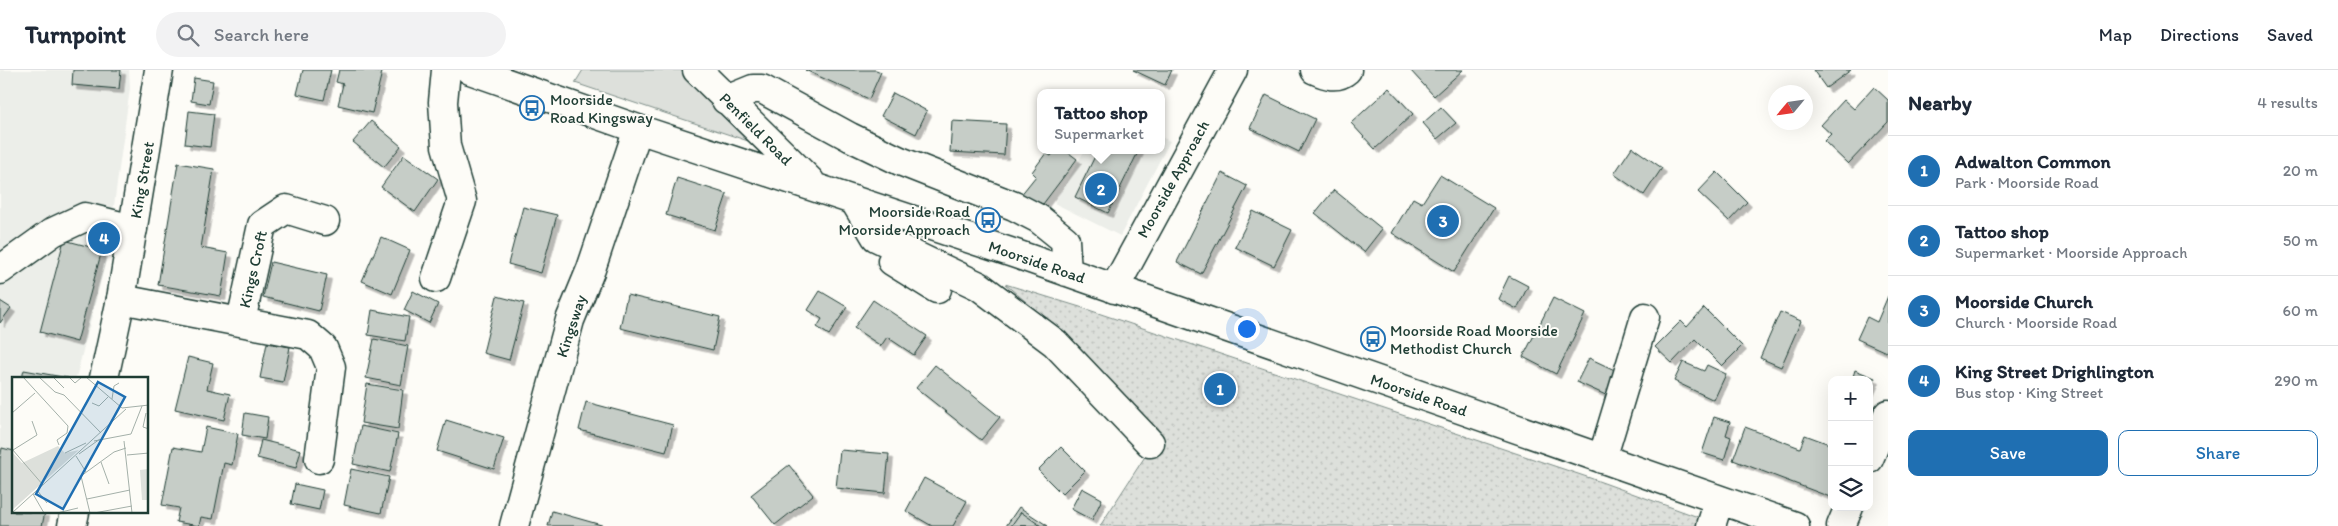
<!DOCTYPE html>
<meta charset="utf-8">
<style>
body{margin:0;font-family:Itim,sans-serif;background:#f2f2f3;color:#1f2937}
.controls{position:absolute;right:15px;bottom:15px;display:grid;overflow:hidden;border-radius:10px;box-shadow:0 5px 20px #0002}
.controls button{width:45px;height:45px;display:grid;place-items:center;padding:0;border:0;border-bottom:1px solid #e0e1e3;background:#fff;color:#1f2937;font:25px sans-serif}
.compass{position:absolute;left:1768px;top:15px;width:45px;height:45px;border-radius:50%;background:#fff;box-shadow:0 5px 20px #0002;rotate:241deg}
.you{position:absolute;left:1246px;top:258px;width:18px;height:18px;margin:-12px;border:4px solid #fff;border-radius:50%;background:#1a73e8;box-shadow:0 0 0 8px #1a73e833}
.badge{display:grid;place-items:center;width:32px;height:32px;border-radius:50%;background:#1f6fb2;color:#fff;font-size:16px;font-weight:700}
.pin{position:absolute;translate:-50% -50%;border:2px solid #fff;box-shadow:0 1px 5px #0006}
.popup{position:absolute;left:1037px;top:19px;width:128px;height:65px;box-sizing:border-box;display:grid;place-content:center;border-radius:10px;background:#fff;filter:drop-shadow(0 1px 4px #0005);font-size:16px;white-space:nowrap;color:#747a83}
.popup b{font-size:19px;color:#1f2937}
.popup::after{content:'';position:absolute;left:50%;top:100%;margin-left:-10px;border:10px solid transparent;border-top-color:#fff}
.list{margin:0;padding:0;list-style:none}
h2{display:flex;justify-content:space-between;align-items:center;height:65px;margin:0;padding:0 20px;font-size:21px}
h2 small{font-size:16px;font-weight:400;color:#747a83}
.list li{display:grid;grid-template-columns:32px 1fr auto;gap:15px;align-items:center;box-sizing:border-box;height:70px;padding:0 20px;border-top:1px solid #e0e1e3}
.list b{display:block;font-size:19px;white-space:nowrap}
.list p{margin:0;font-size:16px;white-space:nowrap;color:#747a83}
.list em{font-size:16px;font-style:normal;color:#747a83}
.actions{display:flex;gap:10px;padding:15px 20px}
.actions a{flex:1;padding:11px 0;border:1px solid #1f6fb2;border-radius:10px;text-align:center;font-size:18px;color:#1f6fb2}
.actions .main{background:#1f6fb2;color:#fff}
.icon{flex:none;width:28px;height:28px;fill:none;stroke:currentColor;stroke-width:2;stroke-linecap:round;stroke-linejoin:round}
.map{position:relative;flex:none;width:1888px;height:456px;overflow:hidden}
header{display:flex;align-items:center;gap:30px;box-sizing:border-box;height:70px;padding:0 25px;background:#fff;border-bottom:1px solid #e0e1e3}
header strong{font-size:24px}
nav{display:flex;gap:28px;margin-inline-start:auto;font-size:18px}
.search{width:350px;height:45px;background:#f2f2f3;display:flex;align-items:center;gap:12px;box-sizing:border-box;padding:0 18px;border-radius:28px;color:#747a83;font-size:19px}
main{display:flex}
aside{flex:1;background:#fff}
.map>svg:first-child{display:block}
</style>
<header>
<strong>Turnpoint</strong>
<div class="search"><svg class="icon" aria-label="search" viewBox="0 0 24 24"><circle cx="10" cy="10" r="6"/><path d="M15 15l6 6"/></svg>Search here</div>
<nav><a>Map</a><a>Directions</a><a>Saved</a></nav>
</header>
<main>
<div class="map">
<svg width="1888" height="456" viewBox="0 0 1888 456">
<defs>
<pattern id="park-dots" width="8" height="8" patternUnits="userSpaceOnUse" patternTransform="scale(1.25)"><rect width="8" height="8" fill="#dde0db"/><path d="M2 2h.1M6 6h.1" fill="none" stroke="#bdc1bd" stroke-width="1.8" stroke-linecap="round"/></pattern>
<filter id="shadow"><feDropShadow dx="4.5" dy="4.5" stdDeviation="0" flood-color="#0004"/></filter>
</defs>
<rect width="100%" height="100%" fill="#fdfcf7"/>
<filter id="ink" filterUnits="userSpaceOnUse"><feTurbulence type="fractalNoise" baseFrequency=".02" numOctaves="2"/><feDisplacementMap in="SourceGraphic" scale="10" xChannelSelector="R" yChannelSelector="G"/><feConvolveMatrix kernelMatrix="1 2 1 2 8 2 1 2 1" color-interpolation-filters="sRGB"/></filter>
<g filter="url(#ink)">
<path fill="#eceee9" d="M0 0H129L130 18 107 187 76 308H14V442L0 456Z
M1161 67 1170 71 1120 166 1054 133 1085 80H1161Z"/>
<path fill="#dde0db" stroke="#7e8e88" d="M583 0H686L757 74 575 13Z"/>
<path fill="url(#park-dots)" stroke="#7e8e88" d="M1005 214 1080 237 1590 408 1723 456H1100L1157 368 1072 271Z"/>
<path fill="#c6cdc7" stroke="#1f3d34" filter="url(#shadow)" d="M73 0H121L119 19 72 15Z
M303 0H331L324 30 297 24Z
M339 0H372L382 2 372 43 338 35 343 14 336 12Z
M805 0H876L881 2 869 29Z
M1133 0H1172L1165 15Z
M1410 0H1463L1434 26Z
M1813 0H1851L1826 18Z
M194 8 213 11 209 34 191 31Z
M1874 17 1888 30V52L1848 94 1824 71 1831 64 1821 55 1844 30 1854 39Z
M1389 18 1413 44 1375 79 1351 53Z
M893 23 927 41 916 64 881 46Z
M1266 25 1315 49 1299 82 1250 58Z
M1441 37 1456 53 1437 69 1423 53Z
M189 41 214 44 210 77 185 74Z
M371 51 401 76 384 97 353 72Z
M952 51 1006 54 1004 85 950 82Z
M1632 77 1662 98 1644 125 1614 104Z
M1055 80H1065L1077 89 1043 134 1020 126 1036 106 1032 102 1046 83 1051 86Z
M1098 80H1139L1108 143 1075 127Z
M404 85 438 109 415 142 381 117Z
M178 93 214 99 201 178 228 183 221 226 158 215Z
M1717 102 1747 132 1729 151 1698 122Z
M1222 103 1247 116 1201 204 1177 192Z
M1440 105 1494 138 1454 202 1392 163 1413 128 1422 133Z
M677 108 727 124 715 160 666 145Z
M1334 120 1382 159 1364 182 1315 143Z
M523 137 557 145 541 203 508 194Z
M1253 141 1292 160 1274 196 1235 177Z
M381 167 410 180 392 224 362 211Z
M64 170 102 180 77 272 40 262Z
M271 192 327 205 319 241 263 227Z
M1509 206 1528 216 1517 239 1498 229Z
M413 221 438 234 429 253 404 240Z
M820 221 847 237 829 265 817 257 822 249 808 240Z
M627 225 720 247 713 280 620 258Z
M497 226 524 233 509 290 483 283Z
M1888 226V278L1886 282 1857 269 1867 247 1877 252Z
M1553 228 1585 244 1556 304 1523 287Z
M873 230 927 266 914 285 887 267 881 276 854 258Z
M0 231 11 238 0 253Z
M1704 238 1742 276 1722 296 1695 269 1672 293 1655 277 1681 251 1687 257Z
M372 240 409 247 405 271 368 265Z
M1780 242 1801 251 1781 297 1760 288Z
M374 269 408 276 401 315 366 308Z
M267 273 290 277 283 312 260 308Z
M188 287 213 293 207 319 230 324 224 350 175 339Z
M1589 288 1621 303 1610 327 1577 312Z
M1683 292 1704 301 1707 295 1726 304 1714 330 1674 311Z
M935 295 1000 347 981 370 916 318Z
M24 300 68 308H22Z
M1855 300 1875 308 1869 322V310H1852Z
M367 314 403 320 398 359 361 353Z
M586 332 673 355 666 382 579 360Z
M245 343 268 347 265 369 242 365Z
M1714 347 1730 352 1726 365 1731 367 1724 390 1702 383Z
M446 350 504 368 494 399 437 381Z
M361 356 398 364 390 402 353 394Z
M206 357 238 364 232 395 224 393 213 449 201 447 199 456 176 452 179 438 162 435 173 377 201 382Z
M1745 357 1800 378 1805 365 1832 375V421L1830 427 1733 390Z
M261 370 301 380 296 398 257 388Z
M1061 377 1085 401 1062 424 1038 400Z
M2 378 14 381V442H45L42 456H0V389Z
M840 380 889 384 885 423 836 418Z
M789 395 813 425 775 455 751 425Z
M351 399 389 407 381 443 344 435Z
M924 408 967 431 953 456H932L906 441Z
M295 414 323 420 319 440 291 434Z
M1082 418 1102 429 1092 450 1071 439Z
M1019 437 1048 456H1006Z
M552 441 605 456H548Z
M1021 442 1041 456H1011Z"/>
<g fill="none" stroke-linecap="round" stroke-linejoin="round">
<defs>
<path id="minor" d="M470 0 638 59 1016 184 1795 456
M697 0 810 111
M1315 0C1326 5 1337 9 1347 0
M726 30 753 19H762L850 67 900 91 1014 136 1039 149 1065 170 1067 202
M854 130 876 167 979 216 1055 273 1150 373
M892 191 937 219
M0 200 53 162 85 147 133 159
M436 208 462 131 446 76 443 32 446 0
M1114 219 1233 0
M121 229 308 265 323 278 331 297 319 389
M241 251 262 155 286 139 325 151
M1602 389 1645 247
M1869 389 1888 344
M514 456 570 250 591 199 638 59
M1711 456 1719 430
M1841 456 1849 437"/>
<path id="major" d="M104 308 121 229 159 0
M72 456 75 442"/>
</defs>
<use href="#minor" stroke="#1f3d34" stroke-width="31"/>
<use href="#major" stroke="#1f3d34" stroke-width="31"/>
<use href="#minor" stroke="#fdfcf7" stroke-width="28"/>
<use href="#major" stroke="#fdfcf7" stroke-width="28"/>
</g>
</g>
<defs>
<symbol id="bus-ring" viewBox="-11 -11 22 22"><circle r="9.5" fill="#fdfcf7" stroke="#1f6fb2" stroke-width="1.5"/><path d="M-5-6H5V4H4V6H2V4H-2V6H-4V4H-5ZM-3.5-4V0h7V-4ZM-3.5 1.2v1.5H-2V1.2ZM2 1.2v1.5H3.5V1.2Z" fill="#1f6fb2"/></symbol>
</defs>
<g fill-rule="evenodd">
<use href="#bus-ring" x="518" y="24" width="28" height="28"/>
<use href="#bus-ring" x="974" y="136" width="28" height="28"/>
<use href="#bus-ring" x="1359" y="255" width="28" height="28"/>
</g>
<g text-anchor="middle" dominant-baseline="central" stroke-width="4" stroke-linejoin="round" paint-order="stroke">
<g font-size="16" fill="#1f3d34" stroke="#fdfcf7" text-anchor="start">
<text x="550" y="29">Moorside<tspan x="550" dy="18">Road Kingsway</tspan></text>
<text x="970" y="141" text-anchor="end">Moorside Road<tspan x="970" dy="18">Moorside Approach</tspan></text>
<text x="1390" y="260">Moorside Road Moorside<tspan x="1390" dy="18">Methodist Church</tspan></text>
</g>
<g font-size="16" fill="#1f3d34" stroke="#fdfcf7">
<text transform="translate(756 59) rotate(45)">Penfield Road</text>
<text transform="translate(1173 109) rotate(-61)">Moorside Approach</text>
<text transform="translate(142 110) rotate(-80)">King Street</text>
<text transform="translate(1037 192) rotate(19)">Moorside Road</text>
<text transform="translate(253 199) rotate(-77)">Kings Croft</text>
<text transform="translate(571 256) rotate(-72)">Kingsway</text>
<text transform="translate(1419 325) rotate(19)">Moorside Road</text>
</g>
</g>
<g transform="translate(12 307)">
<rect width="136" height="136" fill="#fdfcf7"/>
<path d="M136 92V123H130L128 93Z" fill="#dde0db"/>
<path d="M46 69 53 76 67 73 0 133V75L10 86Z" fill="#dde0db"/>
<path fill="none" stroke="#a4b0a9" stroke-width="1" d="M11 0 56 49 55 56 45 63 47 68M27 0 43 15 52 18 89 56M41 0 52 11M57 0 63 6 70 0M74 0 110 31 137 28M100 22 102 9 107 6M80 26 87 29 96 20M0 36 23 16M134 36 131 50 137 52M82 64 119 57 130 29M112 64 120 136M0 72 31 108M1 73 25 58 20 44M53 76 74 66M67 77 88 62M115 78 137 76M64 79 74 95M89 85 97 107M25 113 35 126M21 117 32 136M75 122 118 113M0 136 114 32M45 136 66 131M78 136 69 99 102 75 114 71M82 136 120 129"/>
<path fill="#1f6fb2" fill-opacity="0.15" stroke="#1f6fb2" stroke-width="2.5" d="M86 5 113 20 51 132 24 117Z"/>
<rect width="136" height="136" fill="none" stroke="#1f3d34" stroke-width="2.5"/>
</g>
</svg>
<div class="controls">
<button>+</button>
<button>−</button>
<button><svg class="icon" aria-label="layers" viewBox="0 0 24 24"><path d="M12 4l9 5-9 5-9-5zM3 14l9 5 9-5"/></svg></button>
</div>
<svg class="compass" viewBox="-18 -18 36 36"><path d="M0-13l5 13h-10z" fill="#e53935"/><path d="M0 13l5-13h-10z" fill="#747a83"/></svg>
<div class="you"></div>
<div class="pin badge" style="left:1220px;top:319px">1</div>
<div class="pin badge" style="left:1101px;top:119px">2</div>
<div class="popup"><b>Tattoo shop</b>Supermarket</div>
<div class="pin badge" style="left:1443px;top:151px">3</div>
<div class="pin badge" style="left:104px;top:168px">4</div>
</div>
<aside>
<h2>Nearby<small>4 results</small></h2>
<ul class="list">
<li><span class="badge">1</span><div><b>Adwalton Common</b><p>Park · Moorside Road</p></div><em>20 m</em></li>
<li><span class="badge">2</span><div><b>Tattoo shop</b><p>Supermarket · Moorside Approach</p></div><em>50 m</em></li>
<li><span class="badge">3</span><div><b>Moorside Church</b><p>Church · Moorside Road</p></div><em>60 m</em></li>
<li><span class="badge">4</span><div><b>King Street Drighlington</b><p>Bus stop · King Street</p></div><em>290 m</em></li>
</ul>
<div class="actions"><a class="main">Save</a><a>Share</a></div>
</aside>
</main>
